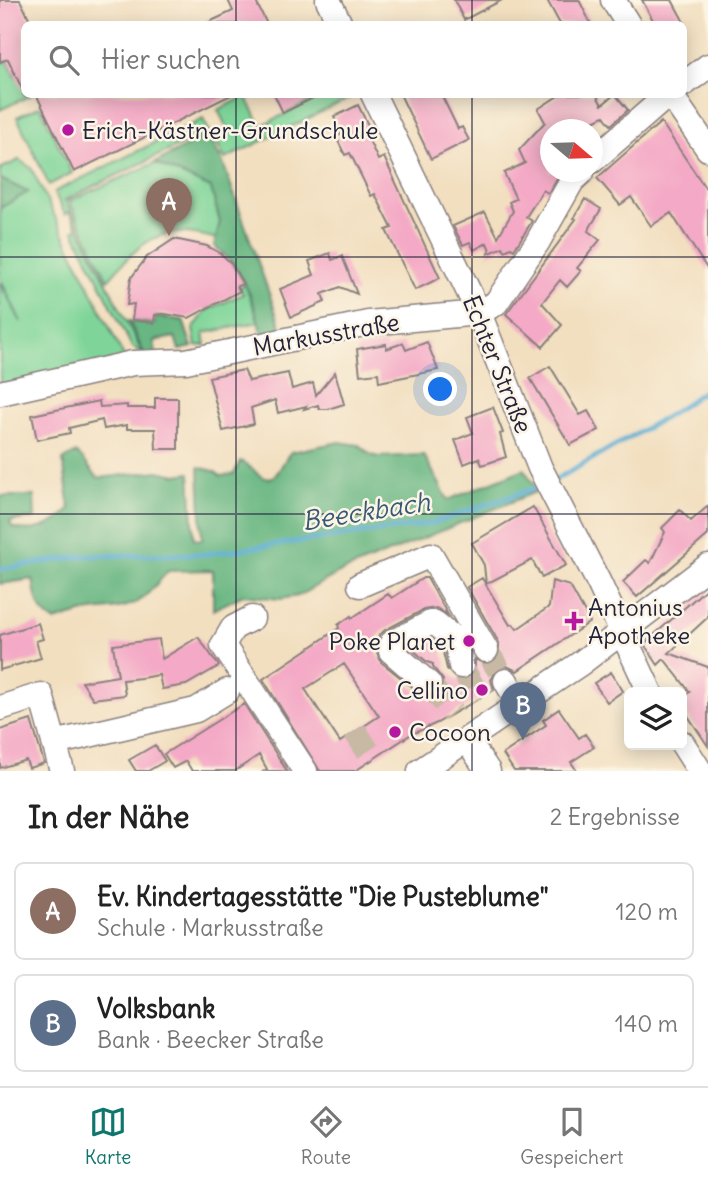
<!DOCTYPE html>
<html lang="de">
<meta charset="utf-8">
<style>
body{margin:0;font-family:Delius,sans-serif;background:#f2f2f2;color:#222}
.controls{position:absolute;right:21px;bottom:21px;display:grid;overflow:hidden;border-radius:10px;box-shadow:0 4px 18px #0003}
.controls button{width:63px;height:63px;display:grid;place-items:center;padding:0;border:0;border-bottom:2px solid #e0e0e0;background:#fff;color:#222;font:35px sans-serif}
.compass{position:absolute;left:540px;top:119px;width:63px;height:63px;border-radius:50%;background:#fff;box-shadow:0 4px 18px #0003;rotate:109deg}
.you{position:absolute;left:441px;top:390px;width:24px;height:24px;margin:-18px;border:5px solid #fff;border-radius:50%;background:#1a73e8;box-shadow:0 0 0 10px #1a73e833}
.badge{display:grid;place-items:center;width:46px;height:46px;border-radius:50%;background:#0f766e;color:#fff;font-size:23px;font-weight:700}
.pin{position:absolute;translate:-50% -58px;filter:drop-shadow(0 2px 4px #0008)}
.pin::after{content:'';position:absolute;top:37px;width:24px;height:21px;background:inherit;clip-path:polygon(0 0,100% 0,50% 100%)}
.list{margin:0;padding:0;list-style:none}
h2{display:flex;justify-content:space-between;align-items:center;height:91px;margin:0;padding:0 28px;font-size:30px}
h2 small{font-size:23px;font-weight:400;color:#767676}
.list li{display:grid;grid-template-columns:46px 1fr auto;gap:21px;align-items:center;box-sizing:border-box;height:98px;margin:0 14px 14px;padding:0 14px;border:2px solid #e0e0e0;border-radius:10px}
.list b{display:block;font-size:26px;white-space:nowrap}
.list p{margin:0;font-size:23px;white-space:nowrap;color:#767676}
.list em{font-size:23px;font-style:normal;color:#767676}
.icon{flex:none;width:38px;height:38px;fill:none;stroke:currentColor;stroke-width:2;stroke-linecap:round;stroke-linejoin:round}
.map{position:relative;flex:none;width:708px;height:771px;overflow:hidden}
.search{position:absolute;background:#fff;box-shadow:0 4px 18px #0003;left:21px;right:21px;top:21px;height:77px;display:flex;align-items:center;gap:18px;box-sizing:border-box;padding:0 24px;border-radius:10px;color:#767676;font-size:26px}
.sheet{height:315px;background:#fff}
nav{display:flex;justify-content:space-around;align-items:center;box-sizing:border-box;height:98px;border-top:2px solid #e0e0e0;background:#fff;font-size:19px;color:#767676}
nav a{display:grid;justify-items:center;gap:4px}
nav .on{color:#0f766e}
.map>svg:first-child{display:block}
</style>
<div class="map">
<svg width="708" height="771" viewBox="0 0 708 771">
<rect width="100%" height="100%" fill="#fcf5e5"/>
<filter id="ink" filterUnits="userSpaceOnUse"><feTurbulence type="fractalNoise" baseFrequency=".0143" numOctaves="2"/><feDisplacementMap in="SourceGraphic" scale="14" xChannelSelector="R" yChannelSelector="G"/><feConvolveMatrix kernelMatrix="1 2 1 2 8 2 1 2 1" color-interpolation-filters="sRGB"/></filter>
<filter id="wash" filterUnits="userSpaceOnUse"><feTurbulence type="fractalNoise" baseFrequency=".00686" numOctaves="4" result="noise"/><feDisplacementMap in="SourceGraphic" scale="28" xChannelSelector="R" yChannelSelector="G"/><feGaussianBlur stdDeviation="1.57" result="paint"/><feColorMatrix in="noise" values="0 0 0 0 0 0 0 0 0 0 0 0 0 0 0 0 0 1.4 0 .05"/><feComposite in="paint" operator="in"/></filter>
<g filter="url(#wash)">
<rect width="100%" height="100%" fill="#f2dfc0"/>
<path fill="#7fd599" stroke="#507c6a" stroke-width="2" d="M0 60 2 63 7 60 17 79 22 77 24 94 31 95 0 110Z
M351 94 352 97 225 159 214 137 228 130 218 110 246 96 261 126 307 103 303 95Z
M40 106 72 173 49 185 17 117Z
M203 119 209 131 65 200 144 356 131 345 74 231 78 228 70 212 65 214 54 192Z
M19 160 31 168 125 359 0 385V282L21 322 0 278V208L28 192 0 179V169Z
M155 163 211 188 220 222 217 239C161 223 144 238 108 280L69 201Z
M245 284 259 322 204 333 206 345 196 346 193 329 207 310 243 294 239 287Z"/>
<path fill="#67b681" stroke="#446c5e" stroke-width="2" d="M208 134 223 163 282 330 261 334C255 300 241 267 214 246L220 222 211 188 155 163Z
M0 179 28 192 0 208Z
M156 317 183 320 192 347 179 350 175 337 154 341 156 354 145 356 129 321 154 324Z
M339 442 359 445 371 455 379 457 424 455 448 500 524 469 538 491 339 573 298 596 280 599 243 595 213 610V570L168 571C137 607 138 606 92 611 80 612 66 618 54 621 36 610 36 598 33 579L0 584V496H34L35 518 10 521 12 527C33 535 55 525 70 509L63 460 76 453C87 460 89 471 99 478L158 471 177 475 190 473 194 539 202 540 199 467 214 471 221 476 234 474 240 461C253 464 263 490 278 472 283 465 285 458 291 452Z"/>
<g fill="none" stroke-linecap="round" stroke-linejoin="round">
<path stroke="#54abd1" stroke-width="5" d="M553 481 671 414 708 388
M0 569 84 556 205 554 430 524 541 486"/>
</g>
<g id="blocks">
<path fill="#f4aac6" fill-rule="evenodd" d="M0 0H20L32 24H24V93L8 59 0 62Z
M228 0H255L267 24H205L233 11Z
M454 0H502L464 20Z
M547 0H579L591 24H560Z
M642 0H672L685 24H655Z
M36 94H233L74 172Z
M274 94H321L283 113Z
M400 94H441L458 129 462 127 469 140 431 159Z
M561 94H596L602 105 615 94 628 110 611 125 604 116 575 130H550V172H561L548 193 543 190 526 217 532 221 514 250 511 248 505 251 503 247 488 254 490 250 487 243 474 250 470 242 463 245 453 226 485 212 498 237 513 211 509 202 516 199 504 173 525 163 519 150 545 122 538 109Z
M358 105 372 133 367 136 378 160 384 157 440 278 415 290 386 230 392 228 375 194 371 196 350 153 345 155 336 137 342 134 334 117Z
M661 122 708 192V270L671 213 651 226 631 197 620 205 597 178Z
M585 199 601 209 588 231 600 240 577 268 581 271 567 287 560 280 542 303 562 325 543 347 506 314 576 219 574 218Z
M174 239 207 246 220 253 231 263 243 284 237 286 240 291 189 318 164 314 155 315 154 323 132 320 134 304 127 305 131 278 147 257Z
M330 253 332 260 342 256 357 294 340 287 322 294 325 302 291 317 280 289 314 275 309 261Z
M427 342 438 370 379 382 378 373 360 375 357 349 386 344V349L403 343 406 350Z
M550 366 580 415 588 411 599 430 570 445 530 378Z
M244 370 249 381 288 373 292 389 313 383 316 395 335 372 344 404 328 409H319L318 405 304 409 306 406 278 413 275 400 251 408 254 424 223 431 209 377Z
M155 398H178V449H156L155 429H127V425L104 429 102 420 69 428 70 433 37 440 32 415 99 401 100 407 127 405V408H155Z
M493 407 503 433 500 434 506 457 482 465 479 458 464 464 455 440 473 433 467 417Z
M708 506V535L637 597 623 582 646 560 650 563 665 532 662 528 680 510 691 521Z
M533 507 566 565 542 578 532 560 486 584 484 565 472 543Z
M423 578H427L448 615 436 608 423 610 385 630 379 635 376 650 381 662 426 698 440 694 443 680 433 667V664L427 662 412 649 431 639 442 648 447 669 457 680 471 677 475 670V659L487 665 499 657V643L467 587 482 578 510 625 513 624 517 629 549 607 552 581 570 586 590 622 517 671 507 666 498 668 491 680 494 690 437 723 410 735 355 771H320L263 679 339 628 338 625 351 616 352 618 388 594 392 598ZM344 664 379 716 340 742 305 689Z
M708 587V617L669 653 708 667V746L682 707V697L690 692 664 659 658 665 644 644Z
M38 623 43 639 36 641 41 658 0 670V635Z
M198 637 219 666 186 685 162 689 159 675 141 678 123 680 125 695 93 699 82 682 118 676 113 645 159 639 162 659Z
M611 672 623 691 607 702 594 683Z
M244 704 287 771H264L267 769 259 755 235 771H192L186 761 173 768 164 754Z
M559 709 579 738 585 734 594 747 571 762 577 771H514L503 754 546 725 543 720Z
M31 720 44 763 29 768 26 760 0 768V730Z
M155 745 165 761 148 771H136L129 760Z"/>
</g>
</g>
<g filter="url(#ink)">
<use href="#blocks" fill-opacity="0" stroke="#8a807e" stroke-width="2"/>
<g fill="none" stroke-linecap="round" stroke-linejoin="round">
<path stroke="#c8b9a5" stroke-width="24" stroke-dasharray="24 12" stroke-linecap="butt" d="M486 650 506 681
M461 666 480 699
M429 684 453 713
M355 731 373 759"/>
<defs>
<path id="minor" d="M328 0 340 24
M613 0 628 24
M684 84 708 66
M373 94 479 313 540 468 599 583 650 692
M670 94 708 149
M592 161 669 94
M0 393 133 363 186 361 368 323 479 313 496 303 537 243 572 181 582 172
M360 585 431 555 486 650
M252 618 233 628 223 645 305 771
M506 681 520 706
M429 684 391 651 392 643 430 623H435L456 640 461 666
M0 708 41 695 62 771
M467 740 488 771
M54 743 196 710 227 691
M682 743 700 771
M420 771 581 663 708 566"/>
</defs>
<use href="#minor" stroke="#8a807e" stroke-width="27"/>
<use href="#minor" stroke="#fff" stroke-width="24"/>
</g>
</g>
<path fill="none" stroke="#22223b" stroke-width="2" stroke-opacity="0.55" d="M236 0V24M472 0V24M236 94V771M472 94V771M0 257H708M0 514H708"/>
<g fill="#b5179e" stroke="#fcf5e5" stroke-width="2.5">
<circle cx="68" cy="130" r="7"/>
<path d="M570.5 610.5h7v7h7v7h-7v7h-7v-7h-7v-7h7z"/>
<circle cx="469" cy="641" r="7"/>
<circle cx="482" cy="690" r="7"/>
<circle cx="395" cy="732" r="7"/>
</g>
<g text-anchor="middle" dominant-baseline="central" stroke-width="5" stroke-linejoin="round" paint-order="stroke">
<g font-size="24" fill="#22223b" stroke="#fcf5e5" text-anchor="start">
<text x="82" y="130">Erich-Kästner-Grundschule</text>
<text x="588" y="607">Antonius<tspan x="588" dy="28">Apotheke</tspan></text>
<text x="455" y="641" text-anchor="end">Poke Planet</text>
<text x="468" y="690" text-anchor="end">Cellino</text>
<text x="409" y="732">Cocoon</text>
</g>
<g font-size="24" fill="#22223b" stroke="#fcf5e5">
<text transform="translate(326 334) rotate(-10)">Markusstraße</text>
<text transform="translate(498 364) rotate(68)">Echter Straße</text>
</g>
<g font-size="26" font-style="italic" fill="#365977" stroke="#fcf5e5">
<text transform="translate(366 511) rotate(-9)">Beeckbach</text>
</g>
</g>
</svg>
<div class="controls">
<button><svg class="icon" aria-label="layers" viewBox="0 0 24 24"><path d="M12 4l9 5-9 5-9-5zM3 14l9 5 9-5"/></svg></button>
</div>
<svg class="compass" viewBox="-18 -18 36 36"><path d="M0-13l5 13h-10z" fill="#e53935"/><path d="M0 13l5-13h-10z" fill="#767676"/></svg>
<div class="you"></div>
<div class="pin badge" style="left:169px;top:236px;background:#8d6e63">A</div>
<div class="pin badge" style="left:523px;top:740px;background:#5c6f8a">B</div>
<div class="search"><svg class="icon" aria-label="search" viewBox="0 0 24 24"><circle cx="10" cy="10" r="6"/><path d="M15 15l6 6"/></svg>Hier suchen</div>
</div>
<section class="sheet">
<h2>In der Nähe<small>2 Ergebnisse</small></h2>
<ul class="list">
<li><span class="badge" style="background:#8d6e63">A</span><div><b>Ev. Kindertagesstätte &quot;Die Pusteblume&quot;</b><p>Schule · Markusstraße</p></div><em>120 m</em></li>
<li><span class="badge" style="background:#5c6f8a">B</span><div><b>Volksbank</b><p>Bank · Beecker Straße</p></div><em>140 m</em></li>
</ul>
</section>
<nav>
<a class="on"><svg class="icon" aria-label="map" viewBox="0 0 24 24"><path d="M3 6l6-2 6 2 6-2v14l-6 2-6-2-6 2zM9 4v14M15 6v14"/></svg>Karte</a>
<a><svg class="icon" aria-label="directions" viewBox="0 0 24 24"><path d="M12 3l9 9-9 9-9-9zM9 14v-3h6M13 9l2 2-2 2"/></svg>Route</a>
<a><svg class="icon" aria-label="saved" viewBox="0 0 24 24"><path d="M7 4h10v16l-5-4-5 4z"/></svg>Gespeichert</a>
</nav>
